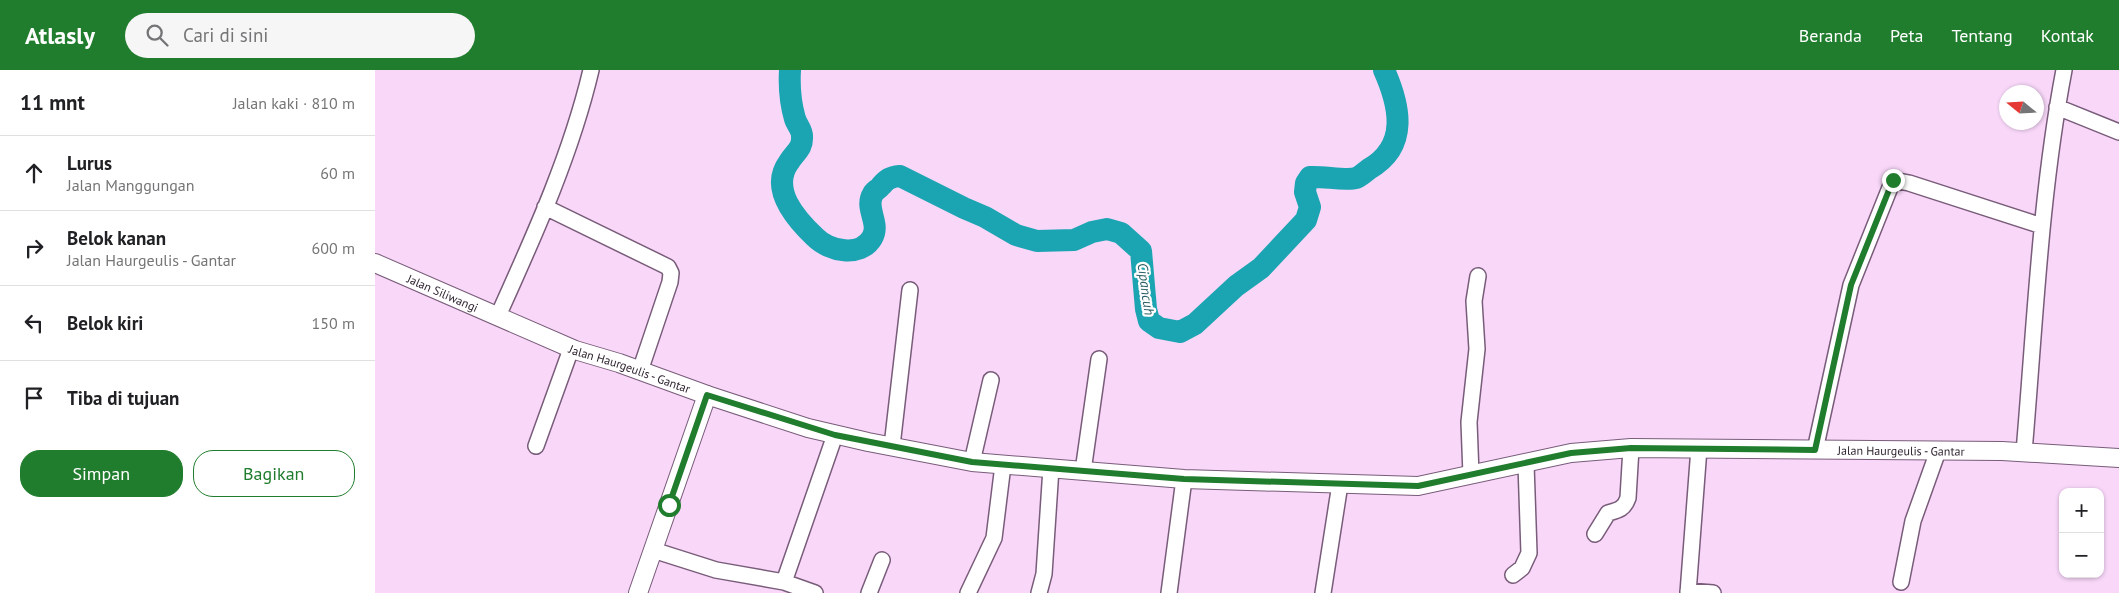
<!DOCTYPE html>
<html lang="id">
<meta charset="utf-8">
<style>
body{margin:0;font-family:"PT Sans",sans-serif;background:#f6f6f6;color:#202124}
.controls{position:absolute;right:15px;bottom:15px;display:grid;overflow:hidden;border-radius:10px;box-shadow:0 1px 4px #0004}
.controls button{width:45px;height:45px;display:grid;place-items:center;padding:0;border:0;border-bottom:1px solid #e0e0e0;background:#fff;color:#202124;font:25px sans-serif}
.compass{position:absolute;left:1624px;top:15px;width:45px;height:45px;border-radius:50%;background:#fff;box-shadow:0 1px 4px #0004;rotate:288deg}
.stop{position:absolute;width:15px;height:15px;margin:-11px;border:4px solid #207d2d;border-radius:50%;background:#fff}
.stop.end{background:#207d2d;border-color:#fff;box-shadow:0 1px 5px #0008}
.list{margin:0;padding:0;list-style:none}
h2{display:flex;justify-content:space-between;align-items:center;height:65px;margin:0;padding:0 20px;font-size:21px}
h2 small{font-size:16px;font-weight:400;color:#757577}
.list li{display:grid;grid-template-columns:32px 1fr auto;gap:15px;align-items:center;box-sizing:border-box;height:75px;padding:0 20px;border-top:1px solid #e0e0e0}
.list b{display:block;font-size:19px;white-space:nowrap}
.list p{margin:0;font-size:16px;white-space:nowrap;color:#757577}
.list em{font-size:16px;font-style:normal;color:#757577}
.actions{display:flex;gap:10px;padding:15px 20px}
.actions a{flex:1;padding:11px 0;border:1px solid #207d2d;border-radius:20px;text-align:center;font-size:18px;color:#207d2d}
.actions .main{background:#207d2d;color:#fff}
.icon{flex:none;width:28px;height:28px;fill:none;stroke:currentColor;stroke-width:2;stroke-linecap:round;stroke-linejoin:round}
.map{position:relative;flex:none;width:1744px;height:523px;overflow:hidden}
header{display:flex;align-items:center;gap:30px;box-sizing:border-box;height:70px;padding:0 25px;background:#207d2d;color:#fff}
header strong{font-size:24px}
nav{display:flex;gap:28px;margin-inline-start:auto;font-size:18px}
.search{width:350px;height:45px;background:#f6f6f6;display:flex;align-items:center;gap:12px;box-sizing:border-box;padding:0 18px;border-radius:28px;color:#757577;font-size:19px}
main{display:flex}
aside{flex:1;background:#fff}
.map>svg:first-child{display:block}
</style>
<header>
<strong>Atlasly</strong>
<div class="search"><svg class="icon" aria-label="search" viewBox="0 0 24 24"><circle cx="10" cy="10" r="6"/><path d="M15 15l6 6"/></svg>Cari di sini</div>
<nav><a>Beranda</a><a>Peta</a><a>Tentang</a><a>Kontak</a></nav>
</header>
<main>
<aside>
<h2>11 mnt<small>Jalan kaki · 810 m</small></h2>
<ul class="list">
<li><svg class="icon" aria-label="ahead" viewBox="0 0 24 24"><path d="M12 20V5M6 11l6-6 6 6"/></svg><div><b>Lurus</b><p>Jalan Manggungan</p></div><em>60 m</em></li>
<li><svg class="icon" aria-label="right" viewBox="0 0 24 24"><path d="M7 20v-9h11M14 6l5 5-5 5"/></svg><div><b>Belok kanan</b><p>Jalan Haurgeulis - Gantar</p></div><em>600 m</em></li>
<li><svg class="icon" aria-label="left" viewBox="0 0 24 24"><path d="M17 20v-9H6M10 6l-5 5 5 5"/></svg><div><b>Belok kiri</b></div><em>150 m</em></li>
<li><svg class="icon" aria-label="arrive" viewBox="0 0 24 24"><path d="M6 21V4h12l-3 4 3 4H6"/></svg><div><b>Tiba di tujuan</b></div></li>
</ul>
<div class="actions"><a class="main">Simpan</a><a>Bagikan</a></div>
</aside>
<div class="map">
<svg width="1744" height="523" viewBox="0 0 1744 523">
<rect width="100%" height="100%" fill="#f8d7f9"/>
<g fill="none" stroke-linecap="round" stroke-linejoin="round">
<path stroke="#1ba4b1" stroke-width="22" d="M415 0C414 17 415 32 420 49 422 55 427 60 427 66 428 79 420 82 414 92 394 119 421 149 440 167 454 181 485 188 497 168 506 153 489 138 498 124 499 121 504 119 506 116 512 109 515 107 525 106L589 138 610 147 641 165 662 171 699 170 717 162 732 159 746 163 766 181 771 239 774 251 784 258 805 262 820 254 861 216 886 198 931 150 935 137 930 122 931 113 935 107C948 106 971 111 981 108 986 106 990 102 994 99 1034 76 1025 36 1009 0"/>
<defs>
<path id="minor" d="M1682 37 1744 62
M170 137 293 197 296 203 295 212 265 301
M123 246C159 166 196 85 216 0
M161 376 196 279
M517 376 535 220
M1440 380 1476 215 1518 110 1534 113 1667 156
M1649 382C1660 255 1665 126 1689 0
M597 392 616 310
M708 401 724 289
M1096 405 1094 352 1102 279 1099 231 1103 206
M1220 464 1233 443C1244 440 1249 439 1253 428L1256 378
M278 480 341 500 409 512
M1138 505 1147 498 1154 483 1151 394
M1526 512 1538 451 1563 381
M1313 521 1338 523
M440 523 409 512 460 365
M494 523 507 490
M593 523 619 468 628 395
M664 523 669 504 676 398
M794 523 809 409
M948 523 965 414
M1313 523 1324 378"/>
<g id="tertiary">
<path id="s1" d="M0 193 200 280 244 293 332 325 433 358 493 372 597 392 809 409 1043 416 1196 383 1256 378 1627 381 1744 388"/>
<path d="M263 523 332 325"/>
</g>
</defs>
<use href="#minor" stroke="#785c79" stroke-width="18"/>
<use href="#tertiary" stroke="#785c79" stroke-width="20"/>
<use href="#minor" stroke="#fff" stroke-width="15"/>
<use href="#tertiary" stroke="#fff" stroke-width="18"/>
</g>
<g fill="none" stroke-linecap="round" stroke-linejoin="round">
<path stroke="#207d2d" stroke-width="6" d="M294 435 332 325 460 365 597 392 809 409 1043 416 1196 383 1256 378 1440 380 1476 215 1518 110"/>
</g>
<g text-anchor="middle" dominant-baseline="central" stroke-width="4.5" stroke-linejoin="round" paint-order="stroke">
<g font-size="12" fill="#271c28" stroke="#fff">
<text stroke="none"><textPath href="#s1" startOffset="74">Jalan Siliwangi</textPath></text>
<text stroke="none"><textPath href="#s1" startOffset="276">Jalan Haurgeulis - Gantar</textPath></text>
<text stroke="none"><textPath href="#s1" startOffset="1565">Jalan Haurgeulis - Gantar</textPath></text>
</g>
<g font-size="14" font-style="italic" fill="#2d6066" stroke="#fff">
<text transform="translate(771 219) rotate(82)">Cipancuh</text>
</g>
</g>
</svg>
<div class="controls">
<button>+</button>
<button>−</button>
</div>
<svg class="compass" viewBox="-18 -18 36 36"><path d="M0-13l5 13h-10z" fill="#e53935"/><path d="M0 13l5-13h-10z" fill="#757577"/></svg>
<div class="stop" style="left:294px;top:435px"></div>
<div class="stop end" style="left:1518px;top:110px"></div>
</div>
</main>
